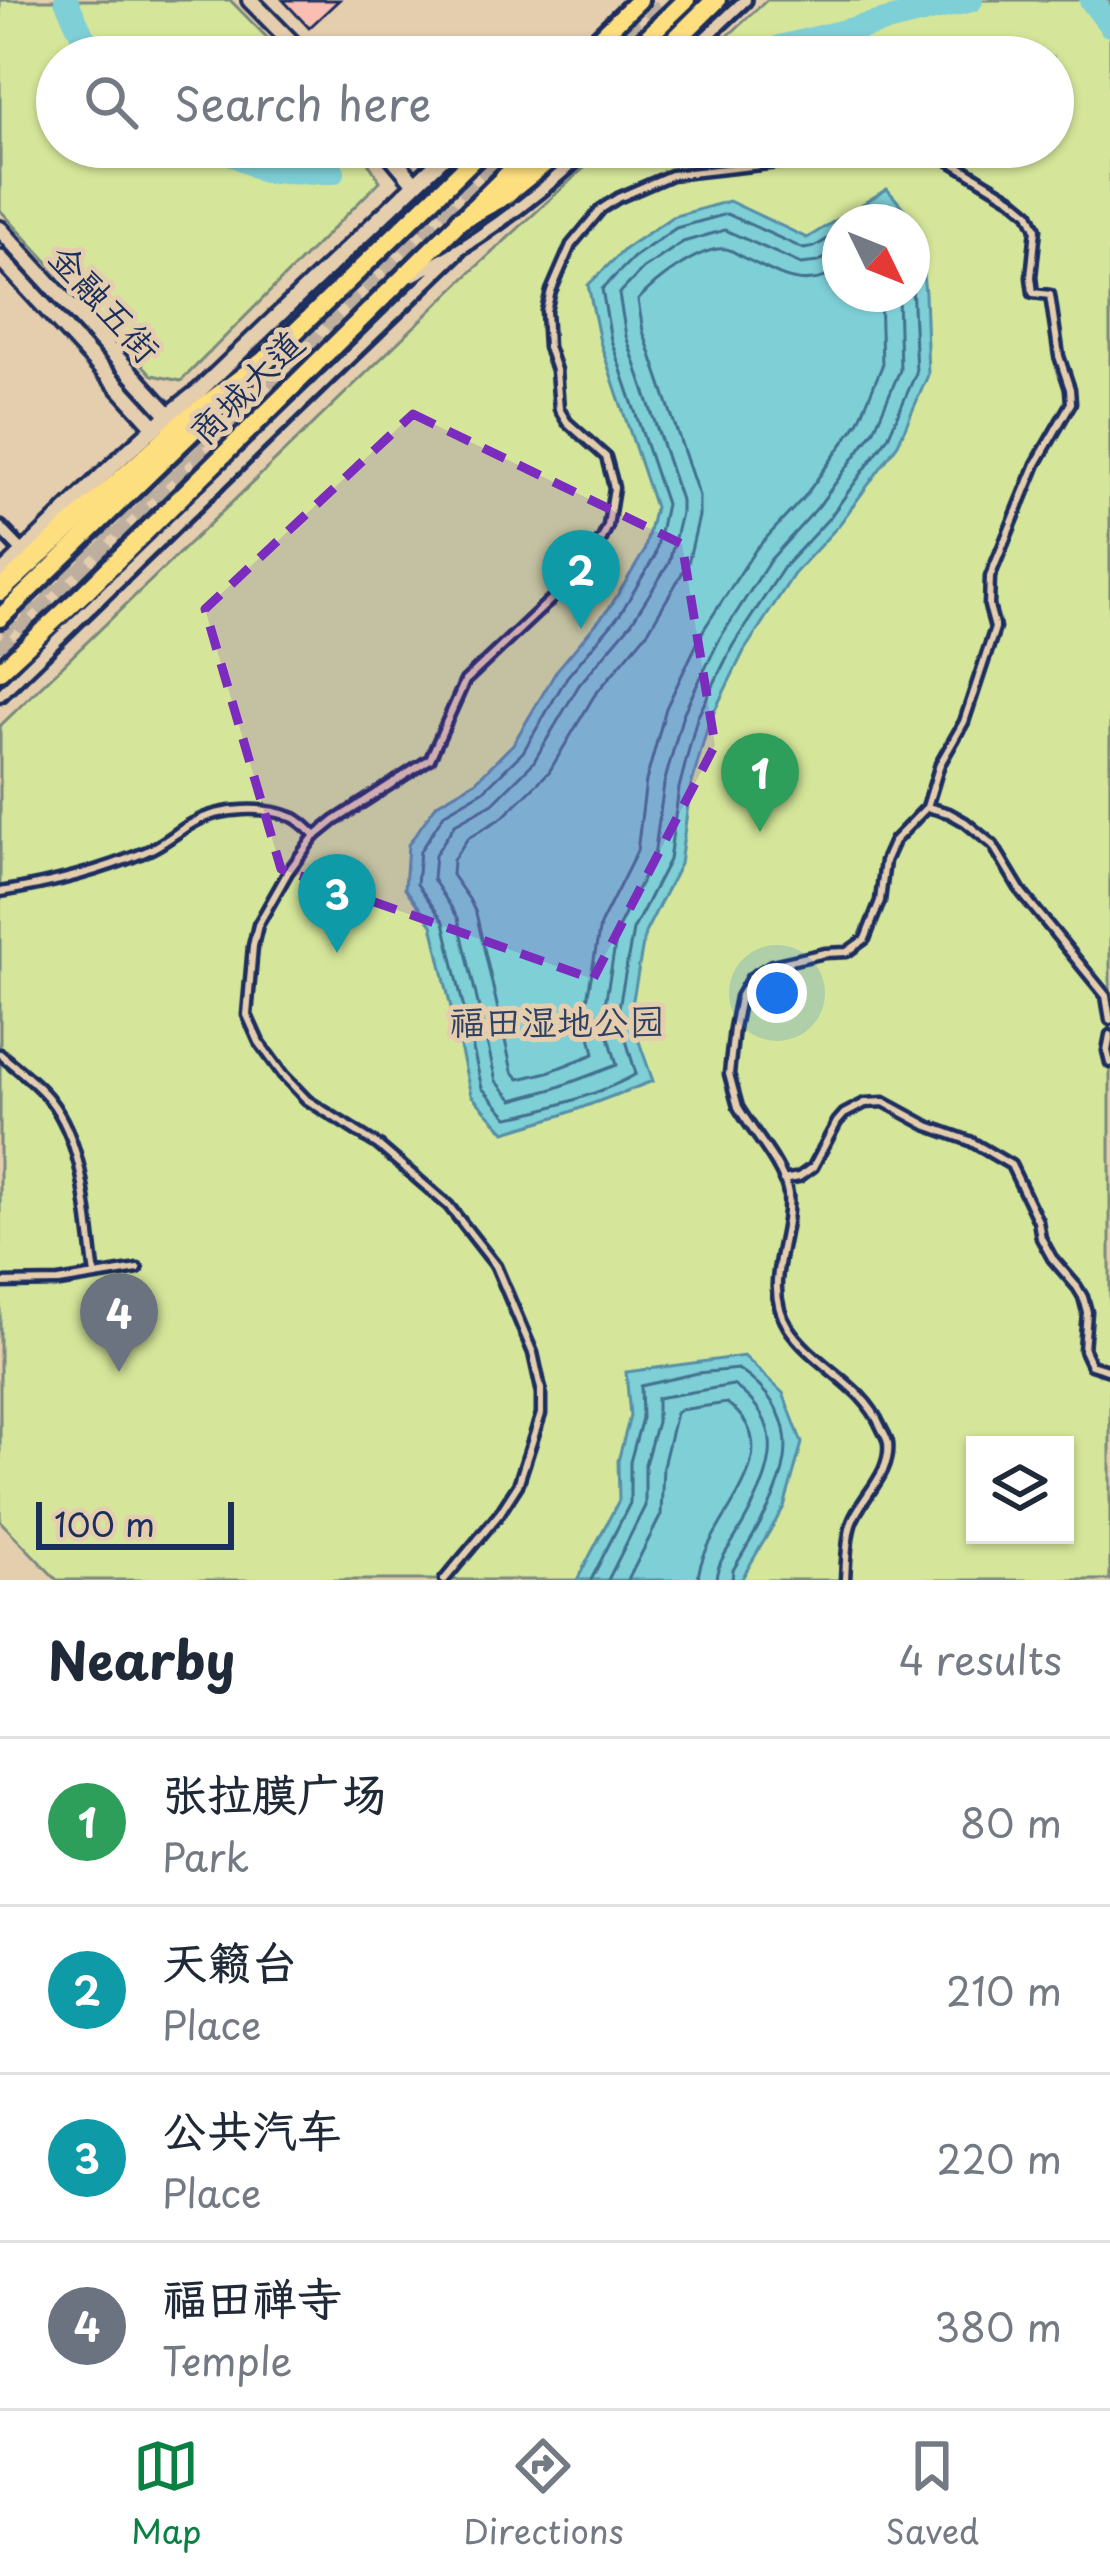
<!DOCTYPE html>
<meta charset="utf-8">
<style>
body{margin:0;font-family:"Playpen Sans","LXGW WenKai TC",sans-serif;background:#f2f2f3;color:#1f2937}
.controls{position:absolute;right:36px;bottom:36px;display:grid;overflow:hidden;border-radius:0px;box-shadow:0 3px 9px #0004}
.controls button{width:108px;height:108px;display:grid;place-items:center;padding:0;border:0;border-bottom:3px solid #e0e1e3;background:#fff;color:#1f2937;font:60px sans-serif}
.compass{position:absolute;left:822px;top:204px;width:108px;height:108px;border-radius:50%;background:#fff;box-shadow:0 3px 9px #0004;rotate:133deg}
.scale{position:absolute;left:36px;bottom:30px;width:198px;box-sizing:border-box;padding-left:12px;border:6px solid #1b2f5e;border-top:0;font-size:33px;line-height:42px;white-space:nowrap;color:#1b2f5e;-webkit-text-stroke:9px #e5ceae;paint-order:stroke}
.you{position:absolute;left:777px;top:993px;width:42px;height:42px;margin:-30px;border:9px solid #fff;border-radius:50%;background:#1a73e8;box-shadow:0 0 0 18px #1a73e833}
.badge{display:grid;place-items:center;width:78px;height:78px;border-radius:50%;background:#0b8043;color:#fff;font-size:39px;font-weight:700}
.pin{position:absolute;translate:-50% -99px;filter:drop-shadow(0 3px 6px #0008)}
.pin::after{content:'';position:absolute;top:63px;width:42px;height:36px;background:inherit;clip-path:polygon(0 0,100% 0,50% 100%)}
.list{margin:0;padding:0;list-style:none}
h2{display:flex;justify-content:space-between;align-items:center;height:156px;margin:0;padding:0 48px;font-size:51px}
h2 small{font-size:39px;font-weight:400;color:#747a83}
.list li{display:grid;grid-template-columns:78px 1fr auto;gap:36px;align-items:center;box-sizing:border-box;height:168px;padding:0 48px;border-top:3px solid #e0e1e3}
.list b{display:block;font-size:45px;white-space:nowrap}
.list p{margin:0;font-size:39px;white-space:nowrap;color:#747a83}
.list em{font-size:39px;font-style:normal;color:#747a83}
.icon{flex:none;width:66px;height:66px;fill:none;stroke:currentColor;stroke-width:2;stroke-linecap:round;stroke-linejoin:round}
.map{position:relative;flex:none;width:1110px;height:1580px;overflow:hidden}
.search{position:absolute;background:#fff;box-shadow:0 3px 9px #0004;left:36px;right:36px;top:36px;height:132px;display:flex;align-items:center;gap:30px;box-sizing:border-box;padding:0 42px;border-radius:66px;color:#747a83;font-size:45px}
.sheet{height:828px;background:#fff}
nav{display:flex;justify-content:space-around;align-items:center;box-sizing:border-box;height:168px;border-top:3px solid #e0e1e3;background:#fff;font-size:33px;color:#747a83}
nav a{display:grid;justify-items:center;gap:6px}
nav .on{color:#0b8043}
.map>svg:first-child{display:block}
</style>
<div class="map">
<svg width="1110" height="1580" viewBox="0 0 1110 1580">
<rect width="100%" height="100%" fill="#e5ceae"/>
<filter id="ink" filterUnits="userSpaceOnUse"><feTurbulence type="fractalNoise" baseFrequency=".00833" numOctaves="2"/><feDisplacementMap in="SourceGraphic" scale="24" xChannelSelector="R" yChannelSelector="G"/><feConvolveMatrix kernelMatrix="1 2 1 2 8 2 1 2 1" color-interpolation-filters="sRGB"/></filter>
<g filter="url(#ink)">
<path fill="#d5e69a" stroke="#788a7c" stroke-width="3" fill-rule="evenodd" d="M0 0H230L286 57H57V147H358L380 181 181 381 152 375 0 210Z
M767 0H1110V1580H57L0 1521V726L473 270 607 147H1053V57H705ZM840 222H912V294H840ZM975 1445H1065V1535H975Z"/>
<path fill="#7ecfd6" stroke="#568fa6" stroke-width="3" fill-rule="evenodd" d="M887 189 918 225 925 293 928 375 898 444 839 525 794 574 744 651 709 722 690 790 680 864 645 933 630 1016 653 1081 562 1115 505 1132 471 1095 432 925 405 888 408 845 437 804 476 781 513 744 557 670 610 607 644 552 655 507 600 342 588 285 626 248 672 217 729 201 807 238ZM840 222H912V294H840Z
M744 1356 783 1393 802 1443 784 1507 741 1580H577L619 1500 618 1461 630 1416 626 1372Z"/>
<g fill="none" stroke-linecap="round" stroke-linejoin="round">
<path stroke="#436f8e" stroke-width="3" d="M840 232 814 247 804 249 727 214 676 228 634 257 602 289 611 340 666 504 655 556 620 614 567 677 523 752 483 791 445 813 420 851 417 884 444 922 482 1088 508 1117C541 1112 608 1091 636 1074L618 1013 633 930 669 860 679 788 697 718 733 645 784 567 830 517 888 437 916 373 912 282
M840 249 818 262 801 264 725 230 683 242 643 269 619 294 626 336 681 500V513L669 563 632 622 579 685 533 763 493 803 455 824 435 855 433 879 458 918 496 1081 513 1100 553 1089 617 1065 603 1016 618 928 654 856 664 784 683 714 720 638 771 559 818 507 874 430 900 370 898 294
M840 270C802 293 779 274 744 258 738 255 733 250 726 249 700 246 655 281 638 300L643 331 699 496V516L688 563 649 630 594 696 549 772 503 817 468 838 453 860 452 875 469 899 476 913 512 1071 519 1079 548 1072 594 1054 585 1012 600 925 637 851 646 781 666 708 704 629 756 549 805 496 859 421 882 366 880 294
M591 1580 630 1503V1462L642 1418 641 1386 698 1373 738 1369C825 1429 775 1499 733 1570L732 1580
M608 1580 645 1506V1464L657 1422V1398L733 1385C796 1429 767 1482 736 1536 727 1551 717 1563 716 1580
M628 1580 661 1515 663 1466 676 1413 680 1410 727 1403C798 1456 701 1522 698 1580"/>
<path stroke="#7ecfd6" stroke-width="24" d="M66 0 84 39 107 57
M1091 0 1110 25
M780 47 971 0
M220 147 264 171 333 172"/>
</g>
<path fill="#fabfb2" stroke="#1b2f5e" stroke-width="3" d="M283 0H339L309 28Z"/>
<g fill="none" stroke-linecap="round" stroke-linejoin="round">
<path stroke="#bdae9e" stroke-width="18" stroke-dasharray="18 9" stroke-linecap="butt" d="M592 57 618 33
M610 57 669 0
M0 631 294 347
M0 651 517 147"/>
<defs>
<path id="service" d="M927 807 949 813 965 822 993 845 1022 893 1106 996 1110 1020
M0 892C50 884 98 872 145 852 163 845 176 832 193 823 221 807 265 806 294 818 302 822 309 830 316 836
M1110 1035 1107 1051 1110 1063
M0 1054C16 1068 37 1083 50 1100 86 1146 87 1220 95 1276
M783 1180 799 1177 813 1167 837 1122 844 1114 865 1103 884 1102 928 1126 970 1141 1011 1165 1038 1221 1041 1238 1052 1258 1077 1287 1083 1297 1087 1312 1084 1350 1091 1365 1110 1371
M0 1283 59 1282 138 1269
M444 1580 500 1513 518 1485 541 1414V1389L533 1353 496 1266 449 1206 378 1145 307 1100 283 1075 259 1042 247 1015 253 946 258 925 288 872 313 838 334 821 430 759 465 681 561 590 602 539 608 526 614 488 612 479 606 457 567 422 559 409 556 370 548 347 546 311 551 291 571 245 601 209 618 198 671 175 904 149 945 158 1011 198 1029 213 1036 229 1031 277 1033 293 1050 295 1059 356 1070 389 1071 403 1036 464 990 577 989 606 995 628 964 722 940 764 927 807 894 841 885 861 880 901 865 939 847 952 825 953 772 965 751 978 740 997 734 1028 729 1074 738 1107C751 1130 785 1168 788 1194 792 1240 761 1284 788 1327 813 1366 862 1383 881 1427 883 1432 887 1437 888 1443 892 1475 859 1498 851 1525 846 1542 846 1563 845 1580"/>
<path id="minor" d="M685 57 745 0
M412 276C478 242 536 198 590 147
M0 528 24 553
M0 695 457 253"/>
<path id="tertiary" d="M250 0 306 57
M384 147 415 184
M0 229 168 414
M0 258 154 426
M0 575C66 513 127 446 199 391L454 147"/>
<path id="primary" d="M580 57 639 0
M627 57 686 0
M259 367 486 147
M0 618 227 398
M0 671 85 592 535 147"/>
<path id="trunk" d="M658 57 716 0
M460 220 503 196 564 147
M0 591 183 423 267 359"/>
</defs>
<use href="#service" stroke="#1b2f5e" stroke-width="15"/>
<use href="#minor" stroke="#1b2f5e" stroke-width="20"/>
<use href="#tertiary" stroke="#1b2f5e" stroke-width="22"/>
<use href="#primary" stroke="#1b2f5e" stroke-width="26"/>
<use href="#trunk" stroke="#1b2f5e" stroke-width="27"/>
<use href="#service" stroke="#e5ceae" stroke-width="6"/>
<use href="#minor" stroke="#e5ceae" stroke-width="10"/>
<use href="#tertiary" stroke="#e5ceae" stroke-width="14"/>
<use href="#primary" stroke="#fedf80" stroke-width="16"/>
<use href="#trunk" stroke="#fedf80" stroke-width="18"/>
</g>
</g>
<path fill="#7b2cbf" fill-opacity="0.2" stroke="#7b2cbf" stroke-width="9" stroke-dasharray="24 15" stroke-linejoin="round" d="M413 414 682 544 715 745 593 979 281 869 205 609Z"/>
<g text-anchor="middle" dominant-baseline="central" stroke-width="10" stroke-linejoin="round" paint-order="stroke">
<g font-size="36" fill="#1b2f5e" stroke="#e5ceae">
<text transform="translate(106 302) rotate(48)">金融五街</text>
<text transform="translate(245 386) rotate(-45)">商城大道</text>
</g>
<g font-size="36" fill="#2e4164" stroke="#e5ceae">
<text x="557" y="1020">福田湿地公园</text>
</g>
</g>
</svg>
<div class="controls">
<button><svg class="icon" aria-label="layers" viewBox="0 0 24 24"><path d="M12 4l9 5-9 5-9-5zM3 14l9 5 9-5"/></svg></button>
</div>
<svg class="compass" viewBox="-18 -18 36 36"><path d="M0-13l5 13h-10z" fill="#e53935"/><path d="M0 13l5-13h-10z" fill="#747a83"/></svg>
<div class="scale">100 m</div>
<div class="you"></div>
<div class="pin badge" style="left:760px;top:832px;background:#2e9e5b">1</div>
<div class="pin badge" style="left:581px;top:629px;background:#0f9aa8">2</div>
<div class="pin badge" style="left:337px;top:953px;background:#0f9aa8">3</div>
<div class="pin badge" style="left:119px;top:1372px;background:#6b7280">4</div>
<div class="search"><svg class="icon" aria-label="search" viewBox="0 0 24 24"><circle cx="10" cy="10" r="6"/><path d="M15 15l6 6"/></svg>Search here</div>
</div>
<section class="sheet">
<h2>Nearby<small>4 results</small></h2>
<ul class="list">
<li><span class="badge" style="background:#2e9e5b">1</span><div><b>张拉膜广场</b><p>Park</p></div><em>80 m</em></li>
<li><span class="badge" style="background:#0f9aa8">2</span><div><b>天籁台</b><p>Place</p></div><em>210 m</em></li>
<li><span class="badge" style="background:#0f9aa8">3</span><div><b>公共汽车</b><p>Place</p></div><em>220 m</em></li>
<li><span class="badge" style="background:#6b7280">4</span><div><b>福田禅寺</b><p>Temple</p></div><em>380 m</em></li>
</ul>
</section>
<nav>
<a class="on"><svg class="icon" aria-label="map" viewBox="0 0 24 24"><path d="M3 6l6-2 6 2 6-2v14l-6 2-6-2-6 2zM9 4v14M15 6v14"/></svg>Map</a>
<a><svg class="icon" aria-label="directions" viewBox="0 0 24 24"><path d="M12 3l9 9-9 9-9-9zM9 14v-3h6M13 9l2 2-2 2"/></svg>Directions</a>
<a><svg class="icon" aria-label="saved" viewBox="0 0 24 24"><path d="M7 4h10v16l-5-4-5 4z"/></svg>Saved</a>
</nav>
